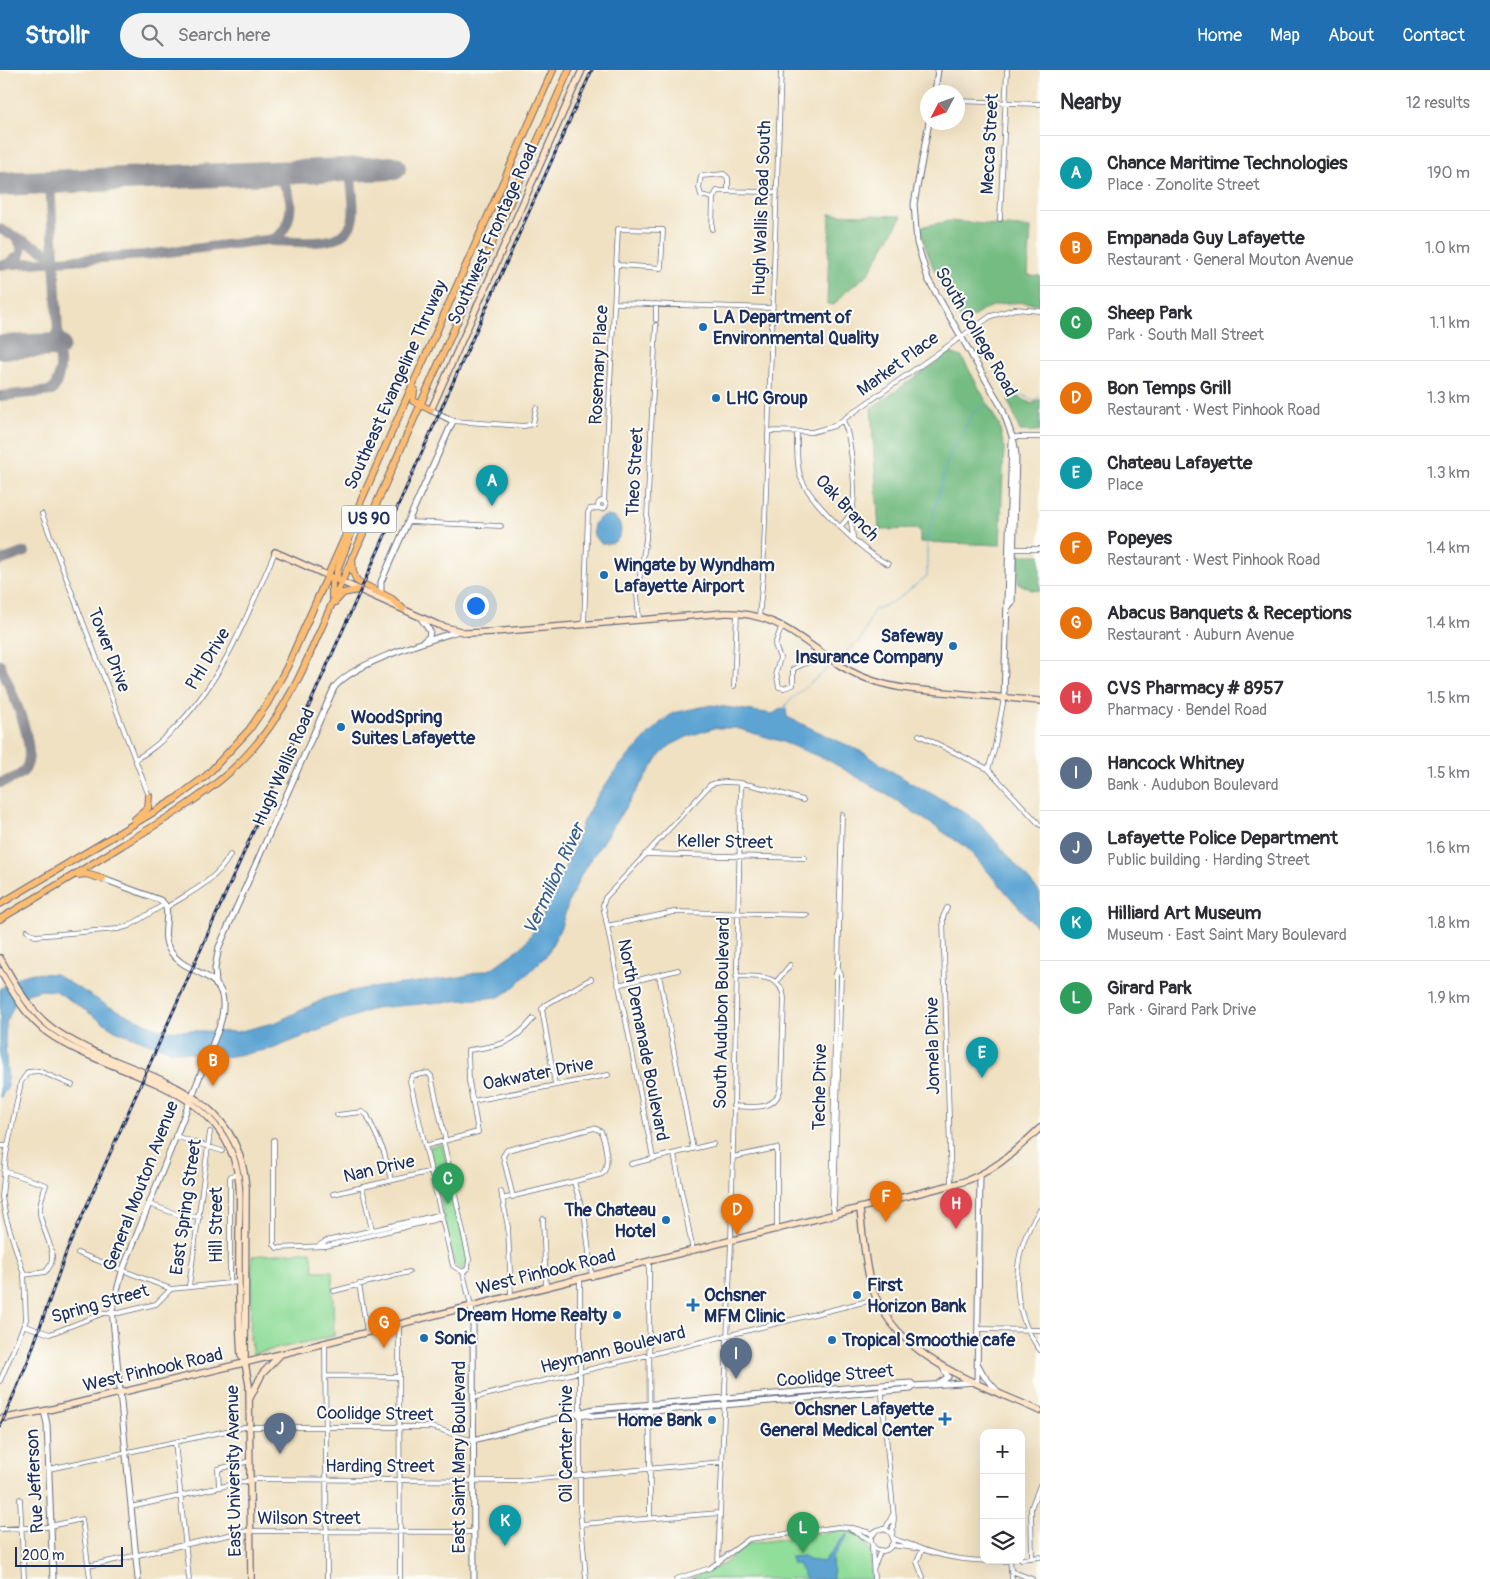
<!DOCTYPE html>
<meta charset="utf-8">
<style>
body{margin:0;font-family:Pangolin,sans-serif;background:#f2f2f3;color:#2b2b33}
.controls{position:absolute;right:15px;bottom:15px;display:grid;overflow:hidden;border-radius:10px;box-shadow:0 5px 20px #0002}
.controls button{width:45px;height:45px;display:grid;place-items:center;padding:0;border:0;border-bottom:1px solid #e1e1e2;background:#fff;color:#2b2b33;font:25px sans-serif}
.compass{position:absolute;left:920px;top:15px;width:45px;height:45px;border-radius:50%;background:#fff;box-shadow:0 5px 20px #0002;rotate:229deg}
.scale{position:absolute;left:15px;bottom:12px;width:108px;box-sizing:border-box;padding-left:5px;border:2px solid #1b2f5e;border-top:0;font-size:14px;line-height:18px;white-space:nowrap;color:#1b2f5e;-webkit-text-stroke:4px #fdfcf7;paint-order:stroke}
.you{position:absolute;left:475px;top:535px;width:18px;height:18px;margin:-12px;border:4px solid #fff;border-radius:50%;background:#1a73e8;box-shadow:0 0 0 8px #1a73e833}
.badge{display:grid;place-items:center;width:32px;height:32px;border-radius:50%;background:#1f6fb2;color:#fff;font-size:16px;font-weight:700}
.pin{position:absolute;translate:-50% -41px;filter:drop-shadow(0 1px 2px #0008)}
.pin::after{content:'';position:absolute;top:26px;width:18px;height:15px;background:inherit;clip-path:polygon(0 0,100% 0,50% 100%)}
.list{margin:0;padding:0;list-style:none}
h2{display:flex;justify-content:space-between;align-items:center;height:65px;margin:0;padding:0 20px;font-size:21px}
h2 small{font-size:16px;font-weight:400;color:#7c7c81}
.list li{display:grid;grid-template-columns:32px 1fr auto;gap:15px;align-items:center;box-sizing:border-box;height:75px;padding:0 20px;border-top:1px solid #e1e1e2}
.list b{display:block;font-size:19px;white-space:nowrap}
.list p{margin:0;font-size:16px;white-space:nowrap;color:#7c7c81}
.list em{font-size:16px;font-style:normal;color:#7c7c81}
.icon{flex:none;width:28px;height:28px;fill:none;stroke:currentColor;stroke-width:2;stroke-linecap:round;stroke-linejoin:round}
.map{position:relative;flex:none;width:1040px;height:1509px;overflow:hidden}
header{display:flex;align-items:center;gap:30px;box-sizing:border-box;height:70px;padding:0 25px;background:#1f6fb2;color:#fff}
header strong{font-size:24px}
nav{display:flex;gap:28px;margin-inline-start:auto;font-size:18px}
.search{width:350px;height:45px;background:#f2f2f3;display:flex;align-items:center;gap:12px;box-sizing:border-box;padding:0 18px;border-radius:28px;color:#7c7c81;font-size:19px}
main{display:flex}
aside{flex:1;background:#fff}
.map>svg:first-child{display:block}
</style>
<header>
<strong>Strollr</strong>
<div class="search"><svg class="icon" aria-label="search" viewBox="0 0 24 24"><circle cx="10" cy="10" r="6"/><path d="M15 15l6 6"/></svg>Search here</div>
<nav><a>Home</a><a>Map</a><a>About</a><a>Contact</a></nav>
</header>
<main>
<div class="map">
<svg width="1040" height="1509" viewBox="0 0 1040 1509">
<rect width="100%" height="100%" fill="#fdfcf7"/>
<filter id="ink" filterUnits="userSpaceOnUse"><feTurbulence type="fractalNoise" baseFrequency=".02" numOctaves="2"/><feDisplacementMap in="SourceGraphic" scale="10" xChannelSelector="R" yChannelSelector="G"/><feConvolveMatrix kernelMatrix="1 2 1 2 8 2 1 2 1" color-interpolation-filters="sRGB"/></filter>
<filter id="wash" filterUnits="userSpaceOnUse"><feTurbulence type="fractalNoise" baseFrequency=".0096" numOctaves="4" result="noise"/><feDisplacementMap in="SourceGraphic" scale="20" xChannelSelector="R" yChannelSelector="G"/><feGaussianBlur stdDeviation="1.12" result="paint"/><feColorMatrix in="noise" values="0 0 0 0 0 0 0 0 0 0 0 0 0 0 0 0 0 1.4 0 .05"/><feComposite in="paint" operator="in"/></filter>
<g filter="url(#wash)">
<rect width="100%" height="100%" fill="#f0e1c2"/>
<path fill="#91dd9a" stroke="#56867c" d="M442 1074 468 1190 467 1194 462 1199 456 1196 454 1192 429 1077Z
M311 1181 314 1201H332L334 1266 253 1284 250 1269 252 1186Z
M842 1460C874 1465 870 1483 872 1509H690L724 1494 748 1474Z"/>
<path fill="#74bc82" stroke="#487670" d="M830 144 902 146 868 204 843 224 834 235 827 234Z
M949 151 1031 158 1028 205 1040 206V234C1023 232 1001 231 986 239 976 244 972 250 961 250 942 218 929 194 920 157Z
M950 283 962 287 999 355 1004 377 1000 475 920 472V459L879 460 871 338Z
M1015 325 1032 334 1040 329V361H1020L1008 329Z
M1019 485H1040V521L1032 520 1018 513Z"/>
<path fill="#5da4d3" stroke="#3c6a98" d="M593 460a14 14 0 1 1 28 0a14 14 0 1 1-28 0Z
M711 635 773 644 782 638 786 639 787 647 864 683 899 706 961 740 979 753 992 767 1040 823V861L967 778 894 729 830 691 780 671 736 658H714L689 666 671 675 660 685 582 803 569 831 561 857 547 885 512 919 499 927 375 938 272 979 220 988 170 980 145 972 115 960 56 921 41 920 28 924 15 933 6 953 5 971 8 1017 0 1028V919L18 907 33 903 55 904 108 936 161 960 237 962 277 952 326 928 361 919 460 907 491 899 523 876 537 856 576 773 583 751 599 723 621 694 659 654 673 643Z
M846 1464 848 1465 832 1488 833 1509H806L798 1494H792L790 1487 804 1486 808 1490 823 1492Z"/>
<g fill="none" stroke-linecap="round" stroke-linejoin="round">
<path stroke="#5da4d3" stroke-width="1" d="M1007 325 1015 321 1033 331 1040 326
M836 591 862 568 873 541 896 530 927 506V467L950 383 975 341 989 334
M784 640 786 634 833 594"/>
<path stroke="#868890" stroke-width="10" d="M50 112 59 281
M0 159 52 185 55 191
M271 171C296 171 349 181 353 147 355 132 351 115 350 100
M7 194 21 184V176L17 168
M0 195 144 185 274 169C291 160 296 128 283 114 279 109 273 106 267 104
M0 326 52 321C60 310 64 288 55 277
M0 491 25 482
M0 594C9 617 41 680 24 701 18 708 8 710 0 713"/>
<path stroke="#868890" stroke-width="24" d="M0 114 394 98
M0 277 58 275"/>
</g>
</g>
<g filter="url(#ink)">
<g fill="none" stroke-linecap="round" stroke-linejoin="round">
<defs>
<path id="minor" d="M958 31 1040 34
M713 128 701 125 699 118 701 106 724 104 728 108V120
M1000 149 1007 0
M712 159 713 128 717 121 777 122
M616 233 772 238
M656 250V234
M453 351 524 356 533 354 536 338
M769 361 812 362 834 356 991 246 1015 239 1040 241
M797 362C797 376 796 395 801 408 811 433 864 483 888 494
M1012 367H1040
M598 435a4 4 0 1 1 8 0a4 4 0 1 1-8 0Z
M604 432 618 159 663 160 661 198 618 195
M42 444 149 726
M850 445 853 467
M409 452 501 456
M841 456C845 451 850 447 852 440 857 425 851 364 843 351
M1012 479H1040
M759 547 763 507 781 0
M639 550 637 523 646 469 656 255
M584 555 588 443 590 439 600 438
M782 555 775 575 780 588 776 602 779 617 784 618 793 615V599L808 592 819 580
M734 616 737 543
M919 665 988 699 1040 755
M135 689C149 683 161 671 172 661 223 611 247 546 275 482
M988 699 994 681 1004 628
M645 784 805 788
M167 837C191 822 217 810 230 785
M947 838 943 847 951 1115
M607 856 674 842 807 845
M27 861 35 866 118 859 129 856 165 834
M659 905 693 1079
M776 912 790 895
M618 915 678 900
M428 1003 431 1006 445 1068 444 1074 469 1189 468 1198 463 1202 453 1196 410 1011 412 1006Z
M555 1014 542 939 545 935 591 909
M473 1031 608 1005
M733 1036C753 1037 777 1042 781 1016L784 929C782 903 756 907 736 906
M337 1045 362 1042 367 1045 384 1082 391 1110
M175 1066 222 1081
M274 1070V1174L277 1178 326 1176 442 1148
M0 1076H8
M425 1076 478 1062 469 1011 468 980C499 976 513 974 533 949
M674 1084 693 1181
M733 1087 777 1078V1160
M653 1088 603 835 605 828 710 715C732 705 779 723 803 730
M631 1094 713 1074
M4 1101 46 1115C43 1124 39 1133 40 1143 41 1162 63 1187 45 1202L24 1205
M574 1112 585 1149 592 1207
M362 1117 372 1160
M501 1121 508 1157 511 1226
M333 1124 432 1101
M502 1129C535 1121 569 1113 602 1104 611 1096 605 1072 601 1061L594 1058 507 1080 503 1086 513 1127
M149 1134 179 1145 200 1147
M834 1136 841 905 838 898 842 745
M1040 1140C1010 1183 1009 1238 1040 1280
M835 1146 832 1134 836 904 838 898
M543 1149 546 1217
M318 1176 326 1171 442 1144
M78 1183 171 1219
M649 1192 650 1448
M463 1202 471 1236
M580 1209V1439L586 1509
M230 1212V1108L231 1106 237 1104
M359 1214 367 1262
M189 1216 210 1062
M334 1221 409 1202
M399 1254 400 1509
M25 1256 50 1264 104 1243H119L156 1234 171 1219 239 1212
M978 1259 1040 1260
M325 1272 327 1509
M325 1306 399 1307
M0 1311 26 1250 24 1205 6 1148 2 1127 6 1085 21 1012 28 1002 39 1001 72 1015
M881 1315 894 1448 892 1466
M473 1328 876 1229
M175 1372 189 1509
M49 1399 245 1357H430C445 1359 457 1368 473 1370
M219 1417 218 1399 250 1391
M20 1429 24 1509
M131 1437 256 1409 518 1411 722 1392
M581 1454 720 1443
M0 1459 46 1457 82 1449 90 1509
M850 1459 870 1470
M871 1470a11 11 0 1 1 22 0a11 11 0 1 1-22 0Z
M885 1460 893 1444
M893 1468C899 1472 905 1472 912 1475 942 1489 979 1493 1012 1490
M891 1475 915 1478
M872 1477 874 1509
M922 1480 917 1492 923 1507
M1032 1488 1031 1438 1040 1415
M1021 1489 1040 1487
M1010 1490 1012 1509
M718 1493 731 1172 741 714
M88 1496 247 1461 473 1462
M874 1497 881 1480
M1011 1501 1032 1509
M676 1509 710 1498 749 1469 838 1457 853 1458 874 1464"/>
<path id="tertiary" d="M935 22 938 0
M929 52 914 134 917 173 928 209 1002 338 1014 372 1016 385 1012 532 1008 537
M381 522V512L453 351 431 340
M420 547 430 561 429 567 424 571
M1004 628 1012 370
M103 809 160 830C175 839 159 861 169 879 187 911 238 896 219 958L122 1202 112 1239 138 1509
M216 915 215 898 219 877 334 618C352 593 427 571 458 561
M471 1236 473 1256 474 1509
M978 1295 984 1306 998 1322
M939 1313 948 1307 942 1296
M44 1341 47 1354 53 1509
M580 1344 594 1346 911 1319 914 1316
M473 1370 594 1339 881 1315 911 1313 914 1316 977 1312 980 1105"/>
<path id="secondary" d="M431 340 582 0
M275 482 438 555 467 563 493 562 725 543C777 542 800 570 841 596 861 608 886 616 910 619L1040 631
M0 888C15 913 28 940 52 958 122 1009 237 1006 246 1117L245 1293
M0 901C14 924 26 947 48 963 111 1008 213 1009 236 1096 242 1119 239 1144 239 1168 239 1207 238 1246 241 1285L245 1293 249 1315 251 1509
M860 1140C863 1163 864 1188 870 1211 892 1288 975 1312 1040 1341
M250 1328 262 1304 280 1285
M0 1349 44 1341 281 1284 959 1113C993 1103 1015 1081 1040 1058"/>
<path id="trunk" d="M414 320 413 331 431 340
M352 487 353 502 357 511 392 529 403 539
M337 510V501L354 456
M332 526V508
M335 532 343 523 358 520
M135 749 148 738 149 726
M77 805 86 804 103 809
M0 834 174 730 206 706 249 660 267 634 287 597 553 0
M0 849C41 825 81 801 121 776 208 723 258 695 303 599L569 0"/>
</defs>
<use href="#minor" stroke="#666d81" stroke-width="5.5"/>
<use href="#tertiary" stroke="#666d81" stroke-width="7"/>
<use href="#secondary" stroke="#666d81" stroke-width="8"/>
<use href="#trunk" stroke="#666d81" stroke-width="8"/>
<use href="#minor" stroke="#fff" stroke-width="4"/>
<use href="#tertiary" stroke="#fff" stroke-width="5"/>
<use href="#secondary" stroke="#ffe4c6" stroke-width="5.5"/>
<use href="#trunk" stroke="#febc70" stroke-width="6"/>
<defs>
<path id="rail" d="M0 1357 28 1291 67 1180 592 0"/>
</defs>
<use href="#rail" stroke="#1b2f5e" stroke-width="3"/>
<use href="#rail" stroke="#fdfcf7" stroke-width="1" stroke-dasharray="4" stroke-linecap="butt"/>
</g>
</g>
<g fill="#1f6fb2" stroke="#fdfcf7" stroke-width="2">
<circle cx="703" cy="257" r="5"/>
<circle cx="716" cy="328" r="5"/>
<circle cx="604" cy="505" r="5"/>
<circle cx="953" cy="576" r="5"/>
<circle cx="341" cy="657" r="5"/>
<circle cx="666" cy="1150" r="5"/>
<circle cx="857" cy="1225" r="5"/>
<path d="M690.5 1227.5h5v5h5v5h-5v5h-5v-5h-5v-5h5z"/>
<circle cx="617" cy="1245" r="5"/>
<circle cx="424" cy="1268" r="5"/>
<circle cx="832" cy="1270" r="5"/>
<path d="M942.5 1341.5h5v5h5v5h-5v5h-5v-5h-5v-5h5z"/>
<circle cx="712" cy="1350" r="5"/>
</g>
<g text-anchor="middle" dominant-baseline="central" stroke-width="4" stroke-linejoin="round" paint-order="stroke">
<rect fill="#fdfcf7" stroke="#5f6c8c" stroke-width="1" x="341.5" y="435.5" width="55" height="27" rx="4"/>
<g font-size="16" font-weight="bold" fill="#1b2f5e">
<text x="369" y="449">US 90</text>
</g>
<g font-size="18" fill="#1b2f5e" stroke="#fdfcf7">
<text transform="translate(990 74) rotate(-87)">Mecca Street</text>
<text transform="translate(762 138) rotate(-88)">Hugh Wallis Road South</text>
<text transform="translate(493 164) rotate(-66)">Southwest Frontage Road</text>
<text transform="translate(976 262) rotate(60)">South College Road</text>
<text transform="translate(898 294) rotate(-36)">Market Place</text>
<text transform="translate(599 295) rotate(-87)">Rosemary Place</text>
<text transform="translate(396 315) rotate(-66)">Southeast Evangeline Thruway</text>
<text transform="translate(635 402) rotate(-87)">Theo Street</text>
<text transform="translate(847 438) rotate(47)">Oak Branch</text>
<text transform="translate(109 580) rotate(69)">Tower Drive</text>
<text transform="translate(208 589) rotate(-59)">PHI Drive</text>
<text transform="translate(284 697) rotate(-66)">Hugh Wallis Road</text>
<text transform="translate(725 772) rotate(1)">Keller Street</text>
<text transform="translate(722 943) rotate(-89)">South Audubon Boulevard</text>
<text transform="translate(643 970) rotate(79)">North Demanade Boulevard</text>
<text transform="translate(933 976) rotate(-91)">Jomela Drive</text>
<text transform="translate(538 1004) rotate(-11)">Oakwater Drive</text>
<text transform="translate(820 1017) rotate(-89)">Teche Drive</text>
<text transform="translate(379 1099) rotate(-13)">Nan Drive</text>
<text transform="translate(141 1116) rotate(-69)">General Mouton Avenue</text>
<text transform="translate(186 1137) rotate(-82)">East Spring Street</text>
<text transform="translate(216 1155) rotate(-90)">Hill Street</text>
<text transform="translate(546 1202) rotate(-14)">West Pinhook Road</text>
<text transform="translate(100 1234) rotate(-16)">Spring Street</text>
<text transform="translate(613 1280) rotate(-14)">Heymann Boulevard</text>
<text transform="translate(153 1300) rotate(-13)">West Pinhook Road</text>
<text transform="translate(835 1306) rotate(-5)">Coolidge Street</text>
<text transform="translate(375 1344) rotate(1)">Coolidge Street</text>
<text transform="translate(566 1374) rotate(-90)">Oil Center Drive</text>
<text transform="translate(459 1387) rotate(-90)">East Saint Mary Boulevard</text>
<text x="380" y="1396">Harding Street</text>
<text transform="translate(234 1401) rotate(-91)">East University Avenue</text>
<text transform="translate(35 1411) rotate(-93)">Rue Jefferson</text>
<text x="309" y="1448">Wilson Street</text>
</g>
<g font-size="18" font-weight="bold" fill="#1b2f5e" stroke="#fdfcf7" text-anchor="start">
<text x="713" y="247">LA Department of<tspan x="713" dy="21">Environmental Quality</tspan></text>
<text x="726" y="328">LHC Group</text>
<text x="614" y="495">Wingate by Wyndham<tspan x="614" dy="21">Lafayette Airport</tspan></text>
<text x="943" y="566" text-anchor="end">Safeway<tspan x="943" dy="21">Insurance Company</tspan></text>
<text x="351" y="647">WoodSpring<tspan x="351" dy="21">Suites Lafayette</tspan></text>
<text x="656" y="1140" text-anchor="end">The Chateau<tspan x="656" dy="21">Hotel</tspan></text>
<text x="867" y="1215">First<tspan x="867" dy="21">Horizon Bank</tspan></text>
<text x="704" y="1225">Ochsner<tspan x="704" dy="21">MFM Clinic</tspan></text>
<text x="607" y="1245" text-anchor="end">Dream Home Realty</text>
<text x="434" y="1268">Sonic</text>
<text x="842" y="1270">Tropical Smoothie cafe</text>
<text x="934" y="1339" text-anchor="end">Ochsner Lafayette<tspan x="934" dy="21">General Medical Center</tspan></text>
<text x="702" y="1350" text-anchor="end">Home Bank</text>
</g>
<g font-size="19" font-style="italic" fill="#355e8d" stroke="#fdfcf7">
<text transform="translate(554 809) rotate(-65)">Vermilion River</text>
</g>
</g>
</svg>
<div class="controls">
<button>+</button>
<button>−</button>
<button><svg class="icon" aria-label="layers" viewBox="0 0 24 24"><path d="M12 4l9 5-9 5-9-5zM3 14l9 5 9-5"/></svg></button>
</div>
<svg class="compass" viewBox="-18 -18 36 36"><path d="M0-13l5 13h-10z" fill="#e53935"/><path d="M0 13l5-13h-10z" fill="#7c7c81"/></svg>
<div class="scale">200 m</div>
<div class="you"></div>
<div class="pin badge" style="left:492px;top:436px;background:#0f9aa8">A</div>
<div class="pin badge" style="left:213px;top:1016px;background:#e8710a">B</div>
<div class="pin badge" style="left:448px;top:1134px;background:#2e9e5b">C</div>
<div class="pin badge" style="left:737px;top:1165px;background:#e8710a">D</div>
<div class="pin badge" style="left:982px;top:1008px;background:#0f9aa8">E</div>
<div class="pin badge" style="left:886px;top:1152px;background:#e8710a">F</div>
<div class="pin badge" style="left:384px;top:1278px;background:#e8710a">G</div>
<div class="pin badge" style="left:956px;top:1159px;background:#e0444e">H</div>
<div class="pin badge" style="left:736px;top:1309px;background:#5c6f8a">I</div>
<div class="pin badge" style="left:280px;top:1384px;background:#5c6f8a">J</div>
<div class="pin badge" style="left:505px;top:1476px;background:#0f9aa8">K</div>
<div class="pin badge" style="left:803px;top:1483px;background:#2e9e5b">L</div>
</div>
<aside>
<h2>Nearby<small>12 results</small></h2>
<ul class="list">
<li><span class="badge" style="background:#0f9aa8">A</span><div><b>Chance Maritime Technologies</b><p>Place · Zonolite Street</p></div><em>190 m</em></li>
<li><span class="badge" style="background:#e8710a">B</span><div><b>Empanada Guy Lafayette</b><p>Restaurant · General Mouton Avenue</p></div><em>1.0 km</em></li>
<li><span class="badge" style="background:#2e9e5b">C</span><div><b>Sheep Park</b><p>Park · South Mall Street</p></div><em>1.1 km</em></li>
<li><span class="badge" style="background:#e8710a">D</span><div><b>Bon Temps Grill</b><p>Restaurant · West Pinhook Road</p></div><em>1.3 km</em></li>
<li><span class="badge" style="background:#0f9aa8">E</span><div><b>Chateau Lafayette</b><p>Place</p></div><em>1.3 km</em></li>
<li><span class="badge" style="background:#e8710a">F</span><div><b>Popeyes</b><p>Restaurant · West Pinhook Road</p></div><em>1.4 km</em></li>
<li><span class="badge" style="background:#e8710a">G</span><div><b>Abacus Banquets &amp; Receptions</b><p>Restaurant · Auburn Avenue</p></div><em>1.4 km</em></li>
<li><span class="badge" style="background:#e0444e">H</span><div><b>CVS Pharmacy # 8957</b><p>Pharmacy · Bendel Road</p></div><em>1.5 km</em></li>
<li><span class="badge" style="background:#5c6f8a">I</span><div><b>Hancock Whitney</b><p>Bank · Audubon Boulevard</p></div><em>1.5 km</em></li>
<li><span class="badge" style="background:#5c6f8a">J</span><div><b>Lafayette Police Department</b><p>Public building · Harding Street</p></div><em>1.6 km</em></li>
<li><span class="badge" style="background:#0f9aa8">K</span><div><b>Hilliard Art Museum</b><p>Museum · East Saint Mary Boulevard</p></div><em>1.8 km</em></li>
<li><span class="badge" style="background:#2e9e5b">L</span><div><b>Girard Park</b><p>Park · Girard Park Drive</p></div><em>1.9 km</em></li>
</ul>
</aside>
</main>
